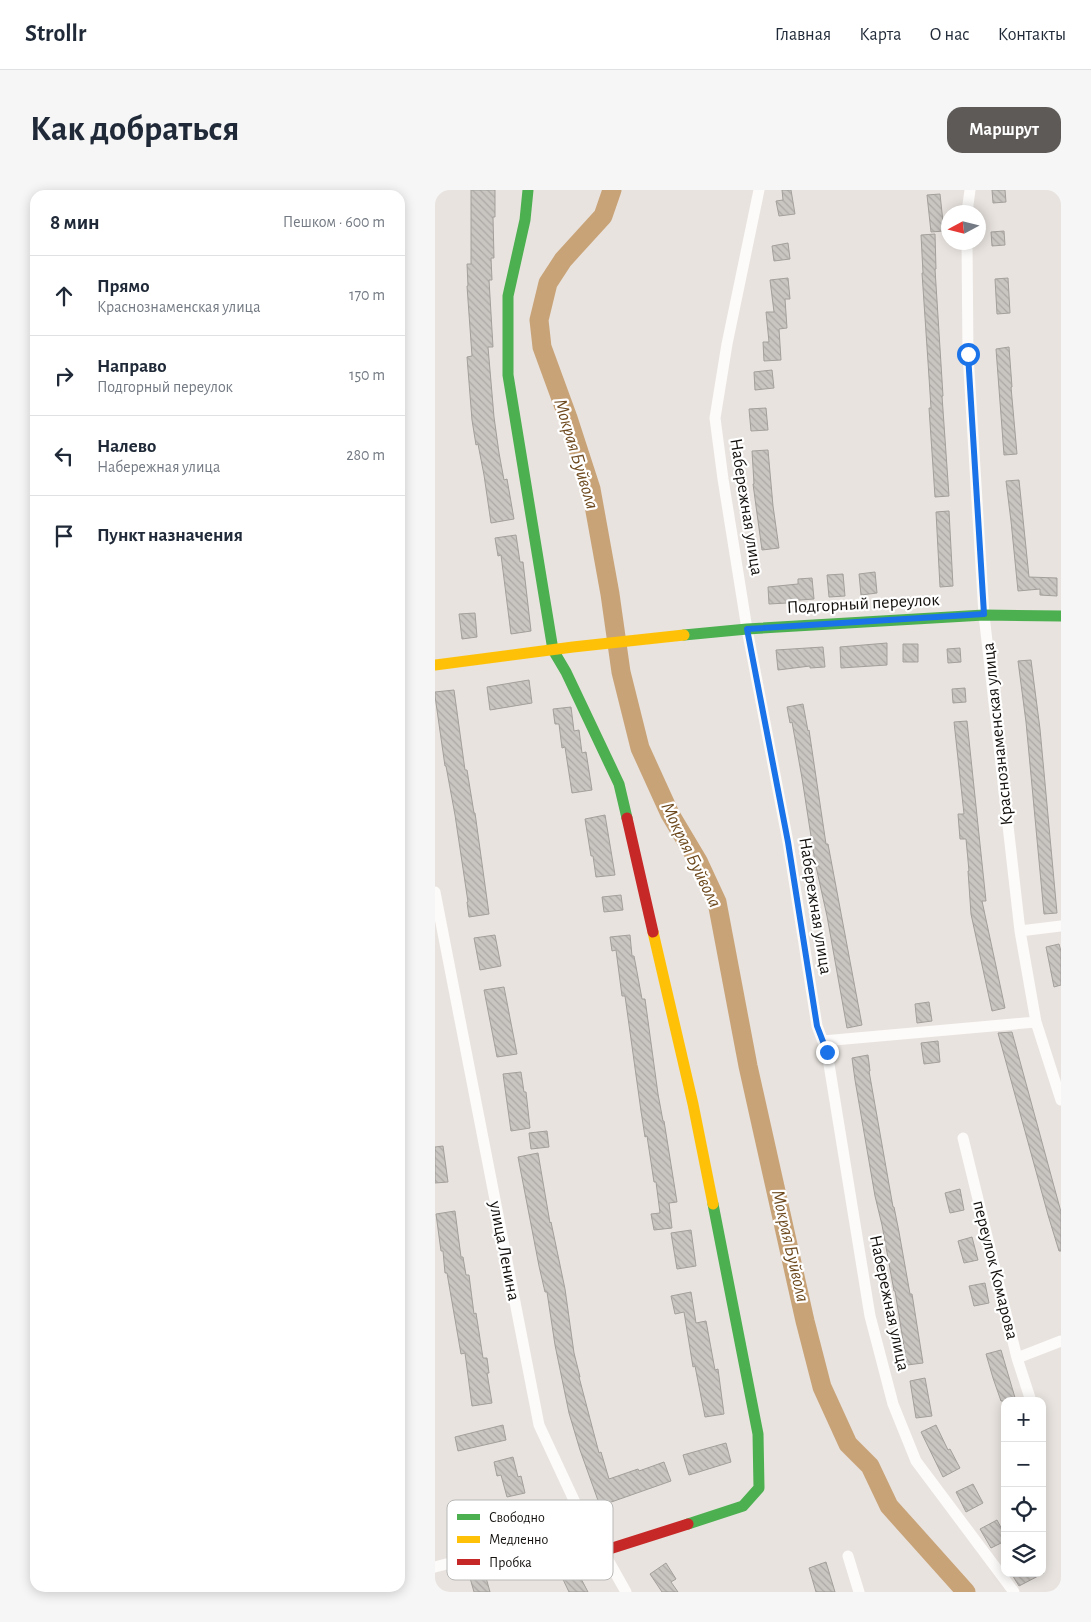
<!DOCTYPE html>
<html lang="ru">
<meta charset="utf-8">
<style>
body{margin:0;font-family:"Alegreya Sans",sans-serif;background:#f6f6f7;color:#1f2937}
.controls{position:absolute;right:15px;bottom:15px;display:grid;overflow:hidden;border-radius:10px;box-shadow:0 2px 12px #0003}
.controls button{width:45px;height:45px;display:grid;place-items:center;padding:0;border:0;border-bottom:1px solid #e0e1e3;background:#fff;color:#1f2937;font:25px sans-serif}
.compass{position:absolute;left:506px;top:15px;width:45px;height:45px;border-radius:50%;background:#fff;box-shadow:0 2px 12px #0003;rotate:263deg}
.stop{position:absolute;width:15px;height:15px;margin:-11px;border:4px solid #1a73e8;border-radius:50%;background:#fff}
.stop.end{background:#1a73e8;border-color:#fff;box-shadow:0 1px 5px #0008}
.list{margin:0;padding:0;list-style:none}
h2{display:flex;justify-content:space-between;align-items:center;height:65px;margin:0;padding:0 20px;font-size:21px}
h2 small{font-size:16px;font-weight:400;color:#747a83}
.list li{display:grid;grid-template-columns:32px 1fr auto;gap:15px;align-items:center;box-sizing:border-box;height:80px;padding:0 20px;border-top:1px solid #e0e1e3}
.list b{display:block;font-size:19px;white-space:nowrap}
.list p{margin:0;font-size:16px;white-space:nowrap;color:#747a83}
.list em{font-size:16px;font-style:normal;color:#747a83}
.icon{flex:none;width:28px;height:28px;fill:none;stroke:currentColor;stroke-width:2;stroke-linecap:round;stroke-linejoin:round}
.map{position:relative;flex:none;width:626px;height:1402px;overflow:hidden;border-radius:15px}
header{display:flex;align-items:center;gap:30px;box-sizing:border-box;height:70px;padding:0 25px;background:#fff;border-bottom:1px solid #e0e1e3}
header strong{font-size:24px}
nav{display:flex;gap:28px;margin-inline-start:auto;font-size:18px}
.intro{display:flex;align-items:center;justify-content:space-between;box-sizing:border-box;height:120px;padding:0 30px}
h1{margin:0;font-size:35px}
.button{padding:12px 22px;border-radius:15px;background:#5e5a57;color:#fff;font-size:18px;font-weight:700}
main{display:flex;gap:30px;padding:0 30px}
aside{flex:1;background:#fff;border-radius:15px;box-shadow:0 2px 12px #0003}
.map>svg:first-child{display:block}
</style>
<header>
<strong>Strollr</strong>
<nav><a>Главная</a><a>Карта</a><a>О нас</a><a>Контакты</a></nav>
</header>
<div class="intro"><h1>Как добраться</h1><a class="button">Маршрут</a></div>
<main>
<aside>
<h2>8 мин<small>Пешком · 600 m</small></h2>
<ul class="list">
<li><svg class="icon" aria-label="ahead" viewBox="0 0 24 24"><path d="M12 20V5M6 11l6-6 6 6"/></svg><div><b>Прямо</b><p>Краснознаменская улица</p></div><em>170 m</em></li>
<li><svg class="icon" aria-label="right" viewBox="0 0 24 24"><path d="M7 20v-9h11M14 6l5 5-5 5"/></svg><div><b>Направо</b><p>Подгорный переулок</p></div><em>150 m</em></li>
<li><svg class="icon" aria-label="left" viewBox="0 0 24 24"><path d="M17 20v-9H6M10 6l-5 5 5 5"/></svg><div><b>Налево</b><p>Набережная улица</p></div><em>280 m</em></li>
<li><svg class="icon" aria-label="arrive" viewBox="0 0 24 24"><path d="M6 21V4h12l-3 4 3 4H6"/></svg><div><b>Пункт назначения</b></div></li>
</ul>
</aside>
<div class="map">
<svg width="626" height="1402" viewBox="0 0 626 1402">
<defs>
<pattern id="building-back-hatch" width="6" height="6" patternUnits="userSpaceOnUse" patternTransform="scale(1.25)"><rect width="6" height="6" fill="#c9c5c1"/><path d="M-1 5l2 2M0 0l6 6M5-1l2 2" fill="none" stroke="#aca8a5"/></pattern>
</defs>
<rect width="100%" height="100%" fill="#e8e3de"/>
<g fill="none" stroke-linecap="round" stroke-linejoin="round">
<path stroke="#c9a378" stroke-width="19" d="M177 0 168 26 128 70 113 93 104 130 107 157 133 228 156 299 175 404 186 482 205 558 235 624 263 671 282 712 313 876 370 1131 387 1197 413 1254 435 1276 454 1316 531 1402"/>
</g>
<path fill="url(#building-back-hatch)" stroke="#a39f9b" d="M36 0H60V27H58L59 68H56L57 90H54L58 157H53L59 227 64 263 69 290 72 289 79 329 56 333 49 285 43 254 41 255 37 230 32 167 37 166 32 96H33L32 74H36Z
M347 0H356L360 24 344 26 341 11 348 10Z
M557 0H570L571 12 558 13Z
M505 4 509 41 496 42 492 5Z
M569 41 570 55 557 56 556 42Z
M500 44 501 79H500L508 206H507L514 306 500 307 494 218H496L493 172 487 83H488L486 45Z
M353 53 355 69 339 71 337 56Z
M353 88 355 109H350L352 138 344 139 346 170 329 171 328 152H334L331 122H339L335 90Z
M573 88 575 123 562 124 560 89Z
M574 157 577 197H576L582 264 569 265 561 159Z
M337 180 339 198 320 200 319 182Z
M331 218 333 240 316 241 314 219Z
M333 260 338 316 344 358 327 360 318 294H319L317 261Z
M584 290 594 387 622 388V406L605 405V399L583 401 576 331 571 291Z
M514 321 518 396 505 397 501 322Z
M81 345 85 372H88L96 441 76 444 66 365 63 366 60 348Z
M440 382 442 403 426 405 424 384Z
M408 384 410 406 394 407 392 385Z
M377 388 379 409 352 411V413L334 414 333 397 363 394V389Z
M40 423 42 447 27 449 24 424Z
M452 453V475L406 478 405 457Z
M468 454H483V472H468Z
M388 457 390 477 375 478V476L343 480 341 460Z
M525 458 526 472 513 473 512 459Z
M596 470 605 539 622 723 609 724 591 532 583 471Z
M94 490 97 513 55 520 52 497Z
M530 498 531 512 518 513 517 499Z
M19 500 30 580H32L39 623H40L54 724 34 727 32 712H33L20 625 11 576H10L0 506V502Z
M368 514 373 541 374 540 391 654H393L427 835 412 838 392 726 380 672 367 588 357 532 355 533 352 517Z
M136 517 139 541 144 540 147 563 151 562 157 600 137 603 130 557 127 558 124 534H120L118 519Z
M532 531 551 711H547L570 818 557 821 536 724 533 681H534L531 649H525L523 624H529L519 532Z
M170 625 180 685 161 687 158 666H156L150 629Z
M186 705 188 720 169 722 167 707Z
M60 745 66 776 45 780 39 748Z
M195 745 197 766H199L207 809H210L223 904 228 931H229L242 1012 234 1013 237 1038 219 1040 216 1024 225 1023 221 992H219L212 946 210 947 206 921 190 806H187L181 760 177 761 175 747Z
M624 754 626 761V795L619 797 611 757Z
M69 797 82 864 62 867 49 800Z
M494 812 497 831 482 833 480 814Z
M577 842 626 1022V1061H624L613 1025 563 843Z
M503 851 505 872 489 874 486 853Z
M433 865 435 881H434L458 1017H459L464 1042 475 1104H477L488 1173 472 1175 460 1101H459L447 1035 440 1006 420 890 417 868Z
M86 882 89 902H91L95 938 76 941 68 884Z
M112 941 114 957 96 959 94 943Z
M8 956 13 992 0 993V957Z
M103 963 115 1033 116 1032 130 1099 139 1163 145 1187H144L164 1263 166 1262 174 1289 203 1279 204 1281 229 1272 236 1291 165 1316 145 1260 134 1223 120 1155 112 1102H110L104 1076 83 967Z
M525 999 529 1020 515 1023 510 1003Z
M20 1021 26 1067H28L31 1085H34L39 1124 41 1123 48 1168H52L54 1183H52L57 1213 37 1216 30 1163 26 1164 12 1083H10L8 1061H6L1 1024Z
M256 1040 261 1076 242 1079 236 1043Z
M537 1047 543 1070 529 1073 523 1051Z
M550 1093 554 1113 539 1116 534 1096Z
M256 1102 261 1133 271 1131 280 1180 283 1179 289 1224 270 1227 260 1176 258 1177 249 1122 240 1124 236 1106Z
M566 1160 573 1184 581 1211H566L558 1188 551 1164Z
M490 1188 497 1226 481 1228 475 1191Z
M68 1235 71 1250 23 1261 20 1247Z
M501 1235 513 1260 515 1259 525 1278 508 1287 486 1242Z
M291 1253 296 1272 254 1285 248 1265Z
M78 1267 83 1287 86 1286 90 1303 72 1307 66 1285 62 1286 59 1272Z
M538 1294 548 1313 531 1322 521 1302Z
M562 1330 570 1345V1351L556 1358 545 1339Z
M130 1356 141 1379 153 1402H134L124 1381 123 1382 114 1364Z
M391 1372 400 1402H381L374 1378Z
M231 1373 241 1389 236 1392 243 1402H227L215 1384Z
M576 1383H609L584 1396Z
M50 1384 55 1402H39L35 1388Z"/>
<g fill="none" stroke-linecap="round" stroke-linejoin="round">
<path stroke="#fcfbfa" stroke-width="11" d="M324 0 292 154 280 228 288 289 312 439 353 652 382 836 392 862 435 1126 458 1214 481 1271 579 1402
M532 22 535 0
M532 52 533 164 549 425 585 741 601 832 626 910
M0 702 104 1235 152 1338 168 1361 191 1402
M585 741 626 736
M388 851 601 832
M528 948 582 1168 596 1211
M582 1168 626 1151
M413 1366 424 1402
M0 1377 152 1338"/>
<path stroke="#4caf50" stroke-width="11" d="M93 0 90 30 73 106V185L118 460 131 482 184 594 192 628
M249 445 312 439 549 425 626 426
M253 1334 308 1316 324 1298 323 1244 278 1014"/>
<path stroke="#ffc107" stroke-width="11" d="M0 475 138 457 249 445
M218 742 258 914 278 1014"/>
<path stroke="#c62828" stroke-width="11" d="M192 628 218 742
M168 1361 253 1334"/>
</g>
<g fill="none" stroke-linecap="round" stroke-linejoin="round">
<path stroke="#1a73e8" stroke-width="6" d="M392 862 382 836 353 652 312 439 549 424 533 164"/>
</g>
<g text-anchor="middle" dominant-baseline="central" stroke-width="4.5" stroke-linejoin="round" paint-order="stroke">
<g font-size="18" fill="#14110e" stroke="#fff">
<text transform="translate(311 317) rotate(81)">Набережная улица</text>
<text transform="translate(428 414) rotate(-3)">Подгорный переулок</text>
<text transform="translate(563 544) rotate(-96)">Краснознаменская улица</text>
<text transform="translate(380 716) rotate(81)">Набережная улица</text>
<text transform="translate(69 1061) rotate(79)">улица Ленина</text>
<text transform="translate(560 1080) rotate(76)">переулок Комарова</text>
<text transform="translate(454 1113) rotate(78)">Набережная улица</text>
</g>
<g font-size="19" font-style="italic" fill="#6d491d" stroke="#fff">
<text transform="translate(141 264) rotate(73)">Мокрая Буйвола</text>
<text transform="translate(256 665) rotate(64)">Мокрая Буйвола</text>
<text transform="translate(355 1056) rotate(77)">Мокрая Буйвола</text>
</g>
</g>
<rect x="12" y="1310" width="166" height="80" rx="8" fill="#fff" stroke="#b8b8b7" stroke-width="1"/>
<rect x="22" y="1324" width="23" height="6" fill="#4caf50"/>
<rect x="22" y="1346" width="23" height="7" fill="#ffc107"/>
<rect x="22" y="1369" width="23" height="6" fill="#c62828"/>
<g font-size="14" fill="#14110e">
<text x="54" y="1332">Свободно</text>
<text x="54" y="1354">Медленно</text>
<text x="54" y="1377">Пробка</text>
</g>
</svg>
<div class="controls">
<button>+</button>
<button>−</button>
<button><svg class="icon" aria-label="locate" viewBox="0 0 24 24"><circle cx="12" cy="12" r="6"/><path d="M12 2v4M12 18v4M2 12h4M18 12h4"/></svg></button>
<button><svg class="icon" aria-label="layers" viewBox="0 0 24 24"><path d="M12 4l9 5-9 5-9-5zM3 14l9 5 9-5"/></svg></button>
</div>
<svg class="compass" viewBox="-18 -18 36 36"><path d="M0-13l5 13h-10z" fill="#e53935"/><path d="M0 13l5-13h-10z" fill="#747a83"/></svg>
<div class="stop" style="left:533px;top:164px"></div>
<div class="stop end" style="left:392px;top:862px"></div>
</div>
</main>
